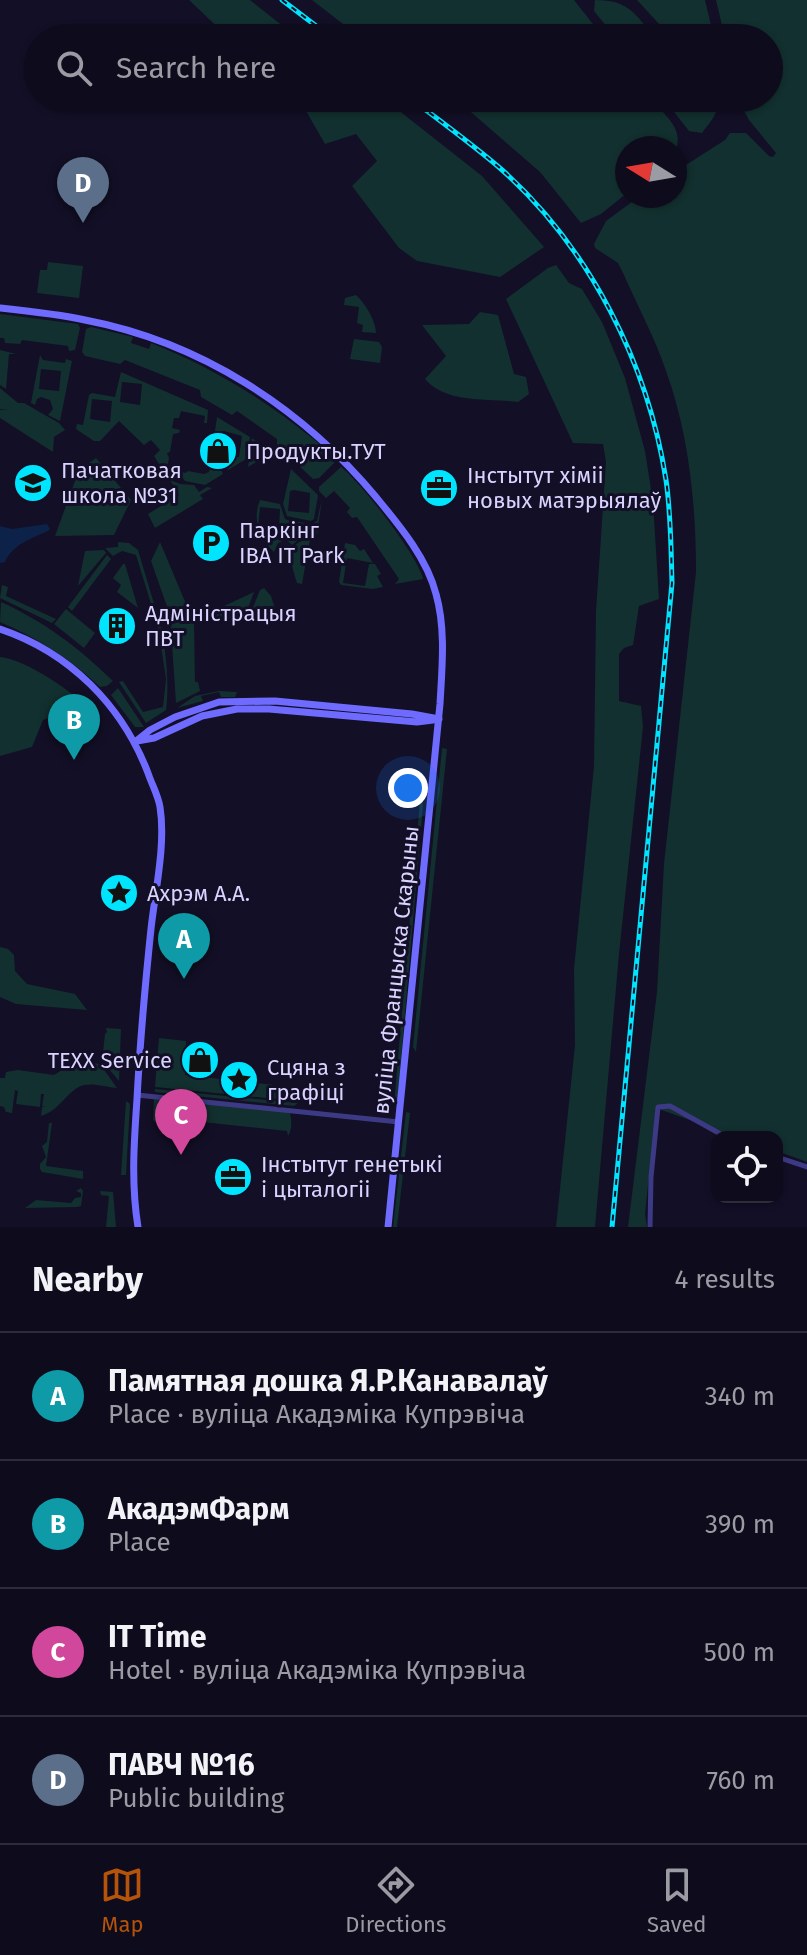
<!DOCTYPE html>
<meta charset="utf-8">
<style>
body{margin:0;font-family:"Fira Sans",sans-serif;background:#171425;color:#f1f3f6}
.controls{position:absolute;right:24px;bottom:24px;display:grid;overflow:hidden;border-radius:16px;box-shadow:0 2px 6px #0004}
.controls button{width:72px;height:72px;display:grid;place-items:center;padding:0;border:0;border-bottom:2px solid #2e2b3b;background:#0e0b1c;color:#f1f3f6;font:40px sans-serif}
.compass{position:absolute;left:615px;top:136px;width:72px;height:72px;border-radius:50%;background:#0e0b1c;box-shadow:0 2px 6px #0004;rotate:281deg}
.you{position:absolute;left:408px;top:788px;width:28px;height:28px;margin:-20px;border:6px solid #fff;border-radius:50%;background:#1a73e8;box-shadow:0 0 0 12px #1a73e833}
.badge{display:grid;place-items:center;width:52px;height:52px;border-radius:50%;background:#b45309;color:#fff;font-size:26px;font-weight:700}
.pin{position:absolute;translate:-50% -66px;filter:drop-shadow(0 2px 4px #0008)}
.pin::after{content:'';position:absolute;top:42px;width:28px;height:24px;background:inherit;clip-path:polygon(0 0,100% 0,50% 100%)}
.list{margin:0;padding:0;list-style:none}
h2{display:flex;justify-content:space-between;align-items:center;height:104px;margin:0;padding:0 32px;font-size:34px}
h2 small{font-size:26px;font-weight:400;color:#9b9ba3}
.list li{display:grid;grid-template-columns:52px 1fr auto;gap:24px;align-items:center;box-sizing:border-box;height:128px;padding:0 32px;border-top:2px solid #2e2b3b}
.list b{display:block;font-size:30px;white-space:nowrap}
.list p{margin:0;font-size:26px;white-space:nowrap;color:#9b9ba3}
.list em{font-size:26px;font-style:normal;color:#9b9ba3}
.icon{flex:none;width:44px;height:44px;fill:none;stroke:currentColor;stroke-width:2;stroke-linecap:round;stroke-linejoin:round}
.map{position:relative;flex:none;width:807px;height:1227px;overflow:hidden}
.search{position:absolute;background:#0e0b1c;box-shadow:0 2px 6px #0004;left:24px;right:24px;top:24px;height:88px;display:flex;align-items:center;gap:20px;box-sizing:border-box;padding:0 28px;border-radius:44px;color:#9b9ba3;font-size:30px}
.sheet{height:616px;background:#0e0b1c}
nav{display:flex;justify-content:space-around;align-items:center;box-sizing:border-box;height:112px;border-top:2px solid #2e2b3b;background:#0e0b1c;font-size:22px;color:#9b9ba3}
nav a{display:grid;justify-items:center;gap:4px}
nav .on{color:#b45309}
.map>svg:first-child{display:block}
</style>
<div class="map">
<svg width="807" height="1227" viewBox="0 0 807 1227">
<rect width="100%" height="100%" fill="#130f26"/>
<path fill="#12302f" fill-rule="evenodd" d="M189 0H250L298 38H229Z
M312 0H574L604 38H361Z
M595 0C630 0 634 14 656 38H616L594 11Z
M637 0H705L714 38H672Z
M716 0H807V1162L777 1151V1137H737L656 1108 645 1214 647 1227H628L657 992 664 864 696 572C696 505 689 434 666 371 655 338 638 307 624 275L618 263 595 248 594 244 606 221 640 196H675V172L725 140 730 133H746L769 156 773 157 776 153 749 120 737 98H769V38H725Z
M295 98H383L482 176 544 247 500 277 417 261 399 248 352 186 377 161 356 134 325 144 302 104Z
M464 98H651C665 117 685 128 675 152V148H627V193L601 214 581 223 540 172 464 106Z
M663 98H713C724 109 709 123 702 133L689 131Z
M48 262 83 266 79 298 37 293 40 270H47Z
M556 265 569 283 582 289 602 322 625 378 645 451 653 502 659 599 639 606 633 645 624 648 619 654V701L641 706 643 727 619 954 595 1227H556L575 1045 574 969 594 766 596 611 606 462 603 444 573 443 506 299 548 268Z
M356 295C365 303 376 321 376 333L362 332 363 325 357 323 359 307 344 305 345 298Z
M480 312 498 315 514 374 526 377 529 394 518 402C488 398 446 404 425 379L446 356 422 325 469 324Z
M0 314 78 324 80 328 75 350 69 351 68 346 22 340 20 344 5 343 4 338H0Z
M91 327 133 337 131 343 149 349 151 343C220 370 279 409 335 457L334 463 319 478 313 479 277 445V439L237 411 232 415 201 397 200 390 125 360 120 364 85 356 82 352 86 329Z
M354 339 379 342 382 347 380 363 350 359Z
M0 350 16 354H9L6 389 0 385Z
M40 355 43 360 65 363 66 359 72 361 60 421 48 415 53 409 50 400 41 397 37 399 35 405 31 403ZM41 369 61 371 59 391 39 389Z
M121 372 208 410 207 423H204L205 416 181 411 179 418H174L172 428 180 430 179 433 173 434 170 452 167 453 169 458 166 475 154 456 160 450 151 440 144 445 119 421 100 441H94L76 429 77 424 83 425 89 395 92 393 115 397ZM122 382 142 384 140 405 120 402ZM92 399 112 401 110 422 90 419Z
M0 388 18 403H24L59 423 65 430 54 437 53 452 0 418V410L8 409H0Z
M217 417 250 437 246 459 228 470 218 456 239 457 242 436 224 431 219 433 217 445H213Z
M252 438 271 453 248 467 249 461 257 456 249 460Z
M96 458 131 500 114 535 55 536 79 470Z
M211 458 216 459 223 474 205 485 185 481 182 477 178 479 169 477 170 468 185 473 188 471 204 474 209 472Z
M341 467C360 481 419 557 423 579L395 584 399 579 357 517 352 518 347 512 350 508 334 491 326 498 319 491V487Z
M291 469 318 495 314 519 311 521 287 516 283 504ZM294 490 310 493 309 513 288 511 290 491Z
M170 480 180 484 194 485 199 492 207 487 212 488 200 495 203 499 155 528 148 514 179 495Z
M322 499 317 534 298 540 292 545 288 541 292 521 312 524 317 521Z
M260 500 280 504 285 519 290 521 285 540 278 543 274 552C259 538 252 519 260 500ZM260 507 280 509 279 529 258 527Z
M310 539 302 584 297 583C291 563 283 543 310 539Z
M118 542 129 543 138 550 155 607H152L136 555 122 551 113 556 105 548 118 547Z
M160 542 194 623 195 682H198L200 691 176 703 170 615 151 561Z
M345 543 355 545 360 551 364 549 373 563 347 558 343 583 365 586 369 564H375L381 574 377 576 383 587 373 589 341 585 339 582Z
M104 550 106 553 78 586 85 551Z
M107 555 111 559 72 611 68 607Z
M123 564H125L138 608 117 592 121 585 113 578Z
M2 585 8 587 6 596 56 619 52 623 0 598Z
M264 588 271 596 275 609 263 610 259 621 248 620 260 590Z
M254 592 244 619 206 617 205 615Z
M1 602C45 622 79 648 113 681L107 686 100 687C70 659 38 638 0 622Z
M66 609 95 633 84 648 54 624Z
M153 615H159C165 647 170 679 166 710L146 723 119 682 123 681 143 712 163 707 166 679 160 639 162 638Z
M0 657C26 659 74 693 93 711L89 716 67 711 43 720 32 747 0 756Z
M118 688 144 727H135L111 695Z
M219 691 237 692 235 697H221L219 692 201 696 203 701 177 708 195 696Z
M442 748 447 749 416 1052 413 1047Z
M421 789 423 806 397 1105H394Z
M0 947 8 949 14 955 15 971 27 984 75 994 87 1010 16 1004 0 997Z
M106 1028 121 1029 119 1081 102 1061 105 1034 107 1032Z
M159 1038 186 1041 185 1075 293 1087 292 1092 299 1093 298 1101 155 1087Z
M76 1061 100 1064 117 1088C107 1087 94 1083 84 1085 69 1088 60 1111 41 1116L42 1107 46 1106H42L44 1094H41L40 1107 16 1104 18 1091 15 1090 12 1113 6 1112 4 1107 0 1106V1078H5L6 1072 18 1070 54 1075Z
M155 1089 298 1103 294 1106 155 1092Z
M154 1098 197 1104 196 1119 167 1117 157 1124 153 1120Z
M126 1101 130 1104 126 1175H121Z
M206 1104 286 1112 290 1113C292 1121 292 1130 288 1136L287 1131 202 1122Z
M406 1112 410 1113 397 1227H393Z
M49 1123H52L46 1166 83 1171V1179L42 1172 40 1169V1164L46 1157 42 1146 47 1142Z
M81 1188 83 1191 81 1206 77 1207 25 1208 36 1200 71 1203 75 1198 81 1197V1193L76 1191Z
M100 1191 113 1192 116 1227H106L109 1196 101 1195Z"/>
<path fill="#0c2248" d="M47 524 50 529 48 531C32 538 12 545 5 562L0 563V526L12 529Z"/>
<g fill="none" stroke-linecap="round" stroke-linejoin="round">
<path stroke="#3d3a85" stroke-width="5" d="M137 1095 399 1122
M777 1157 807 1167
M650 1227 651 1177 658 1107 670 1106 726 1137"/>
<path stroke="#6f6bff" stroke-width="7" d="M0 308C28 311 57 314 85 320 200 342 301 407 376 497 399 525 427 558 436 594 446 629 442 668 440 704L388 1227
M0 629C69 652 122 705 148 773 152 785 158 795 160 807 166 844 155 892 151 929 145 986 140 1042 137 1099 134 1142 131 1184 138 1227
M137 741 154 738 202 716 237 709H269L417 722 433 720
M135 742 150 730 175 717 219 702 275 701 412 714 439 719"/>
<defs>
<path id="rail" d="M282 0 332 38
M410 98C440 121 472 144 501 169 590 248 648 364 666 480 671 514 671 549 672 583L612 1227"/>
</defs>
<use href="#rail" stroke="#00e5ff" stroke-width="5"/>
<use href="#rail" stroke="#130f26" stroke-width="2" stroke-dasharray="6" stroke-linecap="butt"/>
</g>
<defs>
<symbol id="shop-disc" viewBox="-11 -11 22 22"><circle r="9.5" fill="#00e5ff" stroke="#130f26"/><path d="M-5-2.5h2.3a2.7 3.5 0 0 1 5.4 0H5L5.5 6h-11ZM-1.5-2.5h3a1.5 2.3 0 0 0-3 0Z" fill="#111"/></symbol>
<symbol id="school-disc" viewBox="-11 -11 22 22"><circle r="9.5" fill="#00e5ff" stroke="#130f26"/><path d="M0-5L7-2L0 1L-7-2ZM-4 1L0 2.5L4 1V4Q0 6-4 4Z" fill="#111"/></symbol>
<symbol id="office-disc" viewBox="-11 -11 22 22"><circle r="9.5" fill="#00e5ff" stroke="#130f26"/><path d="M-6-3h4V-5.5h4V-3h4V5H-6ZM-1-4.5V-3h2v-1.5ZM-6 0V1H6V0Z" fill="#111"/></symbol>
<symbol id="parking-disc" viewBox="-11 -11 22 22"><circle r="9.5" fill="#00e5ff" stroke="#130f26"/><path d="M-3.5-5.5H1a3.5 3.5 0 0 1 0 7H-1V5.5H-3.5ZM-1-3.4V-.6H.8a1.4 1.4 0 0 0 0-2.8Z" fill="#111"/></symbol>
<symbol id="building-disc" viewBox="-11 -11 22 22"><circle r="9.5" fill="#00e5ff" stroke="#130f26"/><path d="M-4-6H4V6H1V3H-1V6H-4ZM-2.5-4.3h1.7v1.8h-1.7ZM.8-4.3h1.7v1.8H.8ZM-2.5-1h1.7V.8h-1.7ZM.8-1h1.7V.8H.8Z" fill="#111"/></symbol>
<symbol id="sight-disc" viewBox="-11 -11 22 22"><circle r="9.5" fill="#00e5ff" stroke="#130f26"/><path d="M0-6L1.8-2.2L6-1.7L2.9 1.2L3.7 5.4L0 3.3L-3.7 5.4L-2.9 1.2L-6-1.7L-1.8-2.2Z" fill="#111"/></symbol>
</defs>
<g fill-rule="evenodd">
<use href="#shop-disc" x="196" y="429" width="44" height="44"/>
<use href="#school-disc" x="11" y="461" width="44" height="44"/>
<use href="#office-disc" x="417" y="466" width="44" height="44"/>
<use href="#parking-disc" x="189" y="521" width="44" height="44"/>
<use href="#building-disc" x="95" y="604" width="44" height="44"/>
<use href="#sight-disc" x="97" y="871" width="44" height="44"/>
<use href="#shop-disc" x="178" y="1038" width="44" height="44"/>
<use href="#sight-disc" x="217" y="1058" width="44" height="44"/>
<use href="#office-disc" x="211" y="1155" width="44" height="44"/>
</g>
<g text-anchor="middle" dominant-baseline="central" stroke-width="6" stroke-linejoin="round" paint-order="stroke">
<g font-size="22" fill="#d9d4ff" stroke="#130f26" text-anchor="start">
<text x="246" y="451">Продукты.ТУТ</text>
<text x="61" y="470">Пачатковая<tspan x="61" dy="25">школа №31</tspan></text>
<text x="467" y="475">Інстытут хіміі<tspan x="467" dy="25">новых матэрыялаў</tspan></text>
<text x="239" y="530">Паркінг<tspan x="239" dy="25">IBA IT Park</tspan></text>
<text x="145" y="613">Адміністрацыя<tspan x="145" dy="25">ПВТ</tspan></text>
<text x="147" y="893">Ахрэм А.А.</text>
<text x="172" y="1060" text-anchor="end">TEXX Service</text>
<text x="267" y="1067">Сцяна з<tspan x="267" dy="25">графіці</tspan></text>
<text x="261" y="1164">Інстытут генетыкі<tspan x="261" dy="25">і цыталогіі</tspan></text>
</g>
<g font-size="22" fill="#d9d4ff" stroke="#130f26">
<text transform="translate(396 970) rotate(-84)">вуліца Францыска Скарыны</text>
</g>
</g>
</svg>
<div class="controls">
<button><svg class="icon" aria-label="locate" viewBox="0 0 24 24"><circle cx="12" cy="12" r="6"/><path d="M12 2v4M12 18v4M2 12h4M18 12h4"/></svg></button>
</div>
<svg class="compass" viewBox="-18 -18 36 36"><path d="M0-13l5 13h-10z" fill="#e53935"/><path d="M0 13l5-13h-10z" fill="#9b9ba3"/></svg>
<div class="you"></div>
<div class="pin badge" style="left:184px;top:979px;background:#0f9aa8">A</div>
<div class="pin badge" style="left:74px;top:760px;background:#0f9aa8">B</div>
<div class="pin badge" style="left:181px;top:1155px;background:#d1479c">C</div>
<div class="pin badge" style="left:83px;top:223px;background:#5c6f8a">D</div>
<div class="search"><svg class="icon" aria-label="search" viewBox="0 0 24 24"><circle cx="10" cy="10" r="6"/><path d="M15 15l6 6"/></svg>Search here</div>
</div>
<section class="sheet">
<h2>Nearby<small>4 results</small></h2>
<ul class="list">
<li><span class="badge" style="background:#0f9aa8">A</span><div><b>Памятная дошка Я.Р.Канавалаў</b><p>Place · вуліца Акадэміка Купрэвіча</p></div><em>340 m</em></li>
<li><span class="badge" style="background:#0f9aa8">B</span><div><b>АкадэмФарм</b><p>Place</p></div><em>390 m</em></li>
<li><span class="badge" style="background:#d1479c">C</span><div><b>IT Time</b><p>Hotel · вуліца Акадэміка Купрэвіча</p></div><em>500 m</em></li>
<li><span class="badge" style="background:#5c6f8a">D</span><div><b>ПАВЧ №16</b><p>Public building</p></div><em>760 m</em></li>
</ul>
</section>
<nav>
<a class="on"><svg class="icon" aria-label="map" viewBox="0 0 24 24"><path d="M3 6l6-2 6 2 6-2v14l-6 2-6-2-6 2zM9 4v14M15 6v14"/></svg>Map</a>
<a><svg class="icon" aria-label="directions" viewBox="0 0 24 24"><path d="M12 3l9 9-9 9-9-9zM9 14v-3h6M13 9l2 2-2 2"/></svg>Directions</a>
<a><svg class="icon" aria-label="saved" viewBox="0 0 24 24"><path d="M7 4h10v16l-5-4-5 4z"/></svg>Saved</a>
</nav>
